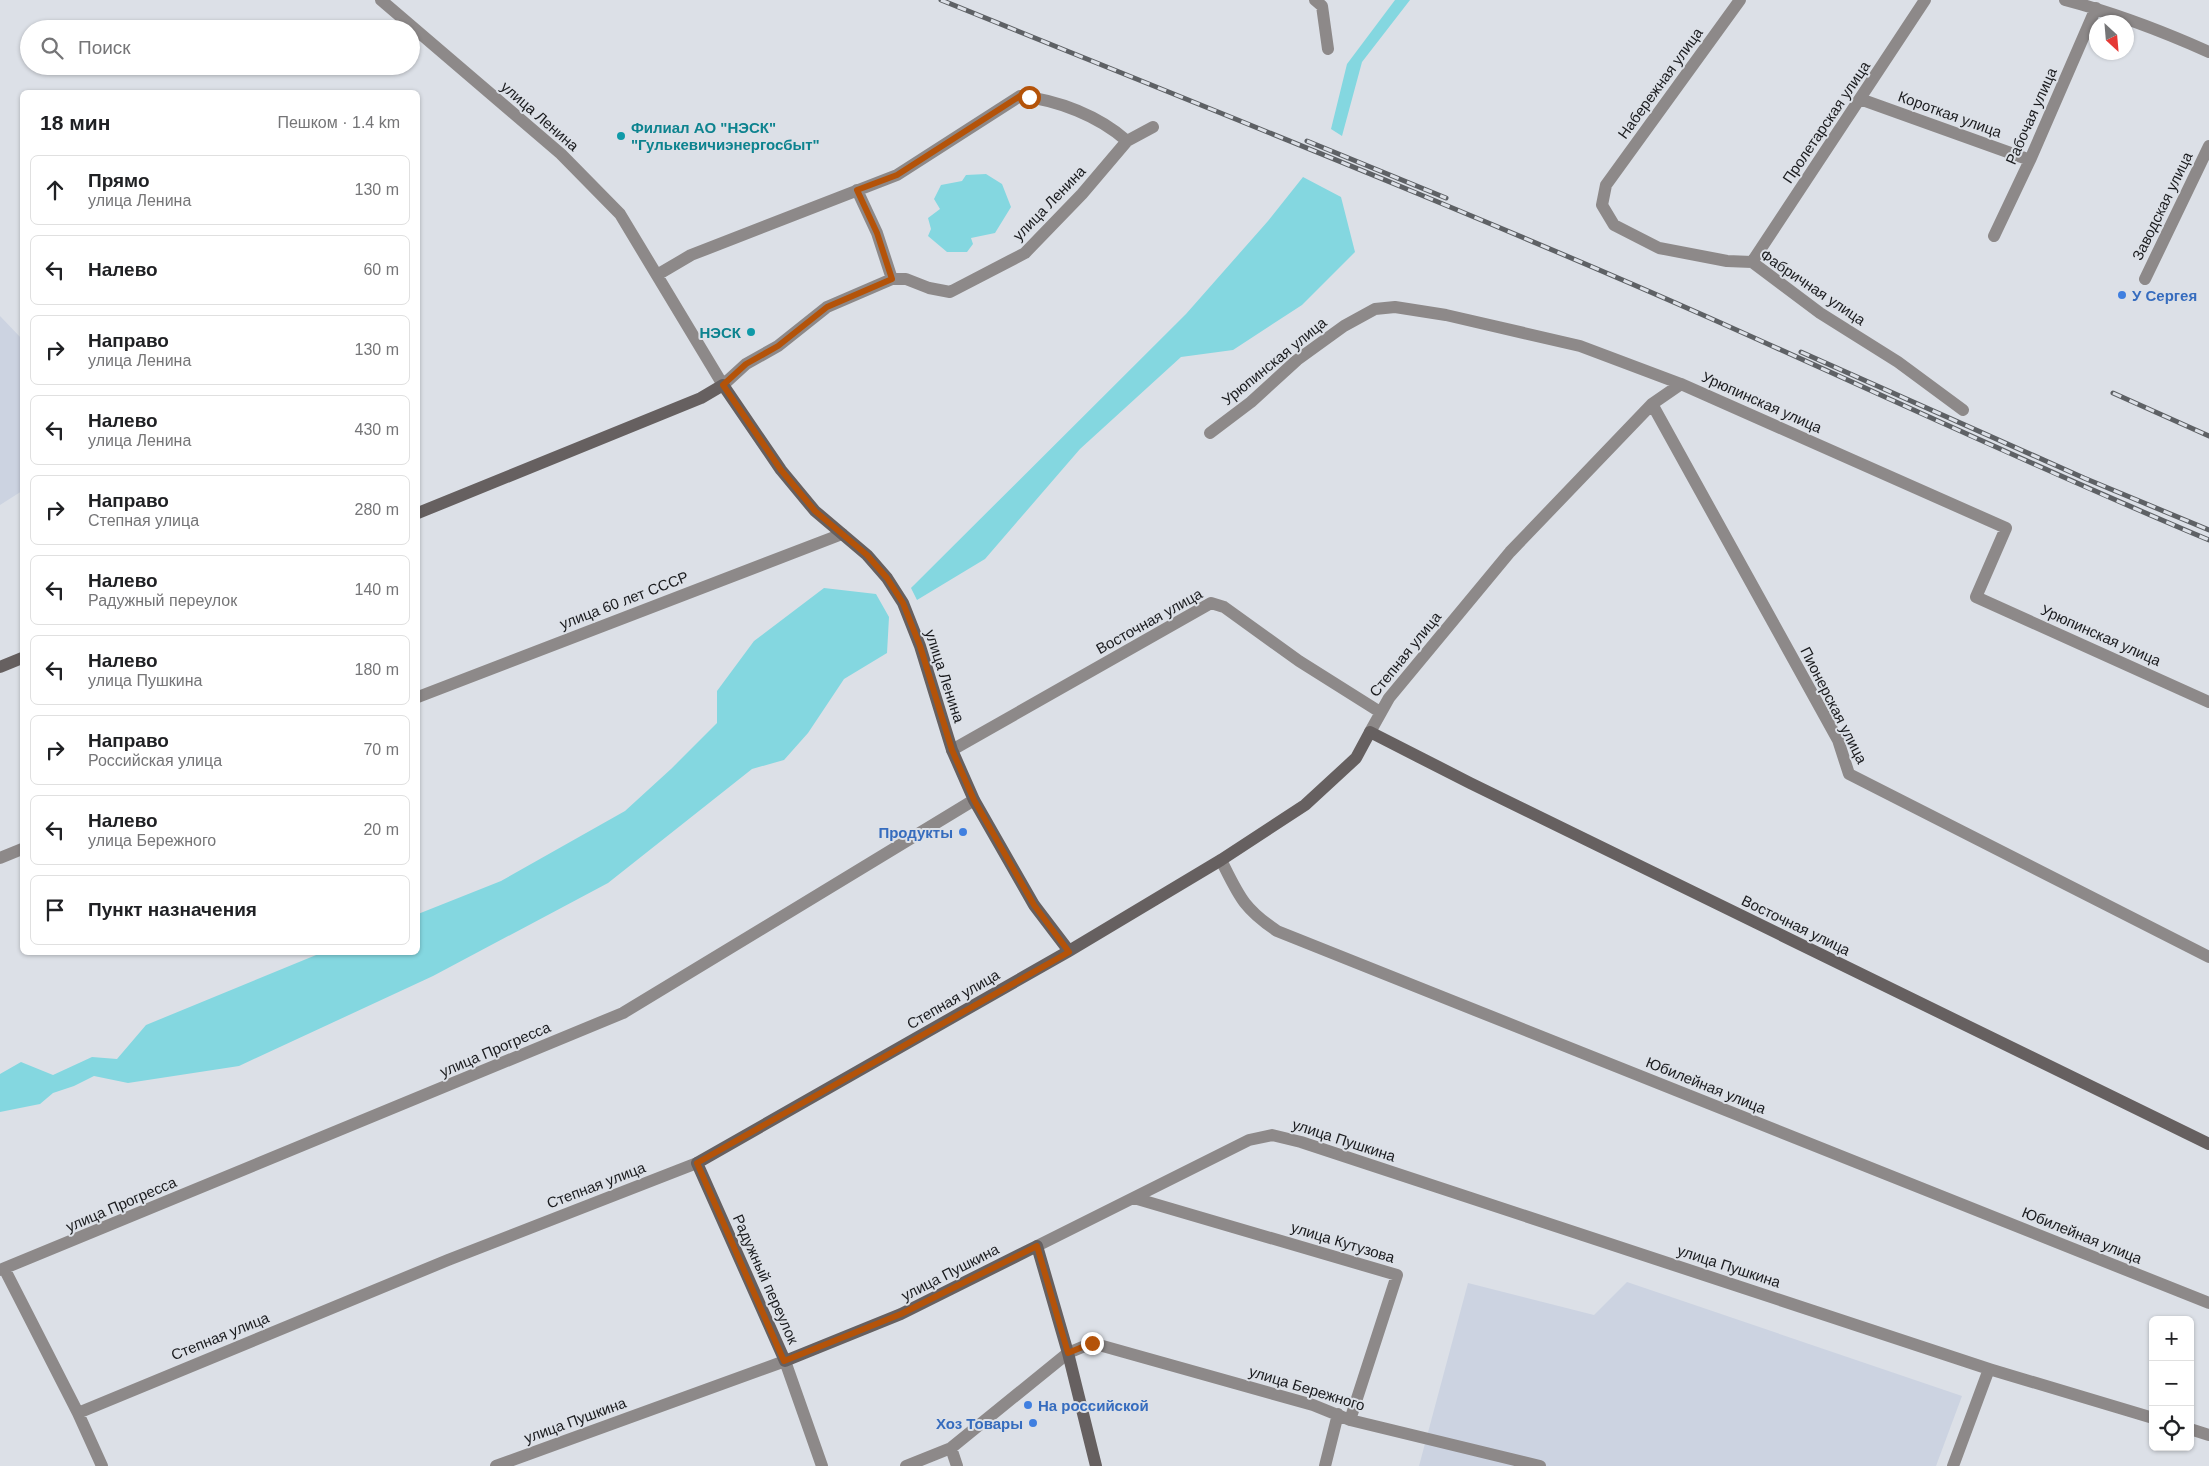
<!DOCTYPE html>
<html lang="ru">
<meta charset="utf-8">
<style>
body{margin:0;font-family:Arial,sans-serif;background:#f6f6f6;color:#202124}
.controls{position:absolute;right:15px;bottom:15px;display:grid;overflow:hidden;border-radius:8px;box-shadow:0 1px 4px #0004}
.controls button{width:45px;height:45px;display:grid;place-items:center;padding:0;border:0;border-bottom:1px solid #e0e0e0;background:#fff;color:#202124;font:25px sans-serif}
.compass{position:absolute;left:2089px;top:15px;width:45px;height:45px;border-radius:50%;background:#fff;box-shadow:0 1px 4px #0004;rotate:154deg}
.stop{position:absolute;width:15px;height:15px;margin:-11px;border:4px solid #b45309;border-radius:50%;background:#fff}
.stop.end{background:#b45309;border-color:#fff;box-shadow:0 1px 5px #0008}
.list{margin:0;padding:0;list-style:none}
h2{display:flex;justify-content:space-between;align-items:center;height:65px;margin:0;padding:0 20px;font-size:21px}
h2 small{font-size:16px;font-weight:400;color:#757577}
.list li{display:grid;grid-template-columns:32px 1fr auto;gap:15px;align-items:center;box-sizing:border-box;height:70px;margin:0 10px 10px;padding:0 10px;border:1px solid #e0e0e0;border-radius:8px}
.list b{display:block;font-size:19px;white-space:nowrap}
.list p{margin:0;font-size:16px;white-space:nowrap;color:#757577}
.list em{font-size:16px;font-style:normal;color:#757577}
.icon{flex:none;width:28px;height:28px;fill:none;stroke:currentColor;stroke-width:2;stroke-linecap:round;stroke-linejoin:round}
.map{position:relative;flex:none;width:2209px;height:1466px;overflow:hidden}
.search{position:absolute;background:#fff;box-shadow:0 1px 4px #0004;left:20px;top:20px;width:400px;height:55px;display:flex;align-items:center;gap:12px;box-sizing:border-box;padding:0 18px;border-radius:28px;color:#757577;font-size:19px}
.panel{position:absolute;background:#fff;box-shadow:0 1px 4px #0004;left:20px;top:90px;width:400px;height:865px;border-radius:8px}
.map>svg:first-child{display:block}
</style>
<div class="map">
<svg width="2209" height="1466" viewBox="0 0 2209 1466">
<rect width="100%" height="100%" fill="#dce0e7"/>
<path fill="#ccd3e1" d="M0 316 22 339V491L0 505Z
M1627 1282 1962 1396 1936 1466H1419L1468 1283 1594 1315Z"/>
<path fill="#84d7e0" d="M1395 0H1410L1362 62 1342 136 1331 129 1347 64Z
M986 174 1002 184 1011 207 995 233 971 238 973 244 967 252H947L928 236 931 229 928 218 940 209 934 199 941 185 962 181 966 175Z
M1303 177 1341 197 1355 252 1302 305 1233 350 1181 357 1080 449 985 559 917 600 911 588 1186 314 1268 221Z
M824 588 876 594 889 617 887 653 844 679 808 733 784 760 752 769 608 883 433 976 239 1066 128 1083 94 1076 74 1086 53 1093 40 1104 0 1112V1074L21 1062 53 1075 92 1057 117 1059 146 1025 321 953 418 952V914L501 881 625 811 671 769 717 723V691L754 641Z"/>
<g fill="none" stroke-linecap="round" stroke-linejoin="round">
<path stroke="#8d8989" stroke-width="12" d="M381 0 561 154 620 214 723 385 746 364 778 346 827 307 892 279H906L929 288 950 292 1025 253 1082 194 1127 141 1153 127
M1315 0 1322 6 1328 49
M1740 0 1606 185 1602 205 1614 225 1659 248 1727 261 1752 262 1820 313 1898 362 1963 410
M2065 0C2115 13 2162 31 2209 52
M1860 99 2030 160
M857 190 877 233 892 279
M1994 236 2030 160 2096 8
M1752 262 1925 0
M657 275 691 255 897 175 1020 96C1058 100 1099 116 1127 141
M2145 279 2209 146
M1652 404 1838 740 1849 774 2209 957
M1210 433 1251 402 1297 360 1344 326 1375 309 1395 307 1446 315 1580 346 1681 384 2006 528 1976 597 2209 702
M418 697 842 534
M1370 732 1389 698 1510 552 1652 404 1681 384
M952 750 1211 603 1224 607 1299 661 1380 712
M0 858 22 849
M1221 860C1239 896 1243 908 1277 931L2209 1303
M1134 1198 1397 1275 1350 1420
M1037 1246 1249 1140 1272 1135 1301 1142 1989 1369 2153 1418
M0 1270 623 1013 974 800
M5 1270 78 1413 102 1466
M78 1413 448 1260 697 1163
M2190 1429 2209 1435
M951 1448 957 1466
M496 1466 785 1361 822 1466
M906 1466 951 1448 1068 1353 1092 1343 1313 1405 1350 1420 1540 1466
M1325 1466 1338 1414
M1953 1466 1989 1369"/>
<path stroke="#666060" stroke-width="12" d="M418 513 701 398 723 385 781 470 815 511 867 555 887 578 903 603 920 646 952 750 974 800 1034 905 1069 951
M0 667 22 658
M1096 1466 1068 1353 1037 1246 901 1314 785 1361 697 1163 1069 951 1221 860 1305 805 1356 758 1370 732 1470 783 2209 1144"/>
<defs>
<path id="rail" d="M941 0C1195 103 1451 204 1703 315 1872 390 2039 469 2209 540
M1307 141 1446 198
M1801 352 2084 478 2209 530
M2113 393 2209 436"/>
</defs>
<use href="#rail" stroke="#5e6165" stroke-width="5"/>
<use href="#rail" stroke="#dce0e7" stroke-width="3" stroke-dasharray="9" stroke-linecap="butt"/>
</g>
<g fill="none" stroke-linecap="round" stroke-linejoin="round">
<path stroke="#b45309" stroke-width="6" d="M1029 97 1020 96 897 175 857 190 877 233 892 279 827 307 778 346 746 364 723 385 781 470 815 511 867 555 887 578 903 603 920 646 952 750 974 800 1034 905 1069 952 697 1163 784 1361 901 1314 1037 1246 1068 1353 1092 1343"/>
</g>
<g fill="#0f9aa8" stroke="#dce0e7" stroke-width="2">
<circle cx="621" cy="136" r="5"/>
<circle cx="751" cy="332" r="5"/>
</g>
<g fill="#3f7fe0" stroke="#dce0e7" stroke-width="2">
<circle cx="2122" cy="295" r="5"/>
<circle cx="963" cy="832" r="5"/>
<circle cx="1028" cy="1405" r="5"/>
<circle cx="1033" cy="1423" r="5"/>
</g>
<g text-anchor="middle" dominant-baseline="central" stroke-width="4" stroke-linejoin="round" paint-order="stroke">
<g font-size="15" fill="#1a1b1e" stroke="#dce0e7">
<text transform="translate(1660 83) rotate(-54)">Набережная улица</text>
<text transform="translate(1950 114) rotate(20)">Короткая улица</text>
<text transform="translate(540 116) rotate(41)">улица Ленина</text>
<text transform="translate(2031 116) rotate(-66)">Рабочая улица</text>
<text transform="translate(1826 122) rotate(-56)">Пролетарская улица</text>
<text transform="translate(1049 203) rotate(-46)">улица Ленина</text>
<text transform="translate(2162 206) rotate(-64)">Заводская улица</text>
<text transform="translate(1813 287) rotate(34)">Фабричная улица</text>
<text transform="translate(1274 361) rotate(-39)">Урюпинская улица</text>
<text transform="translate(1762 402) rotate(24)">Урюпинская улица</text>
<text transform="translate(624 600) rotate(-21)">улица 60 лет СССР</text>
<text transform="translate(1149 621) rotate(-29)">Восточная улица</text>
<text transform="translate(2101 635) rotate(24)">Урюпинская улица</text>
<text transform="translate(1405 654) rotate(-51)">Степная улица</text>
<text transform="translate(945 676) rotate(72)">улица Ленина</text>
<text transform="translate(1834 705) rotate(63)">Пионерская улица</text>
<text transform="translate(1796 925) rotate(26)">Восточная улица</text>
<text transform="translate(953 999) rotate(-30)">Степная улица</text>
<text transform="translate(495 1049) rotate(-23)">улица Прогресса</text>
<text transform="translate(1706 1085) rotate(22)">Юбилейная улица</text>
<text transform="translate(1344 1140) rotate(18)">улица Пушкина</text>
<text transform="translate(596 1185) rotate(-21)">Степная улица</text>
<text transform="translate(121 1204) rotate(-23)">улица Прогресса</text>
<text transform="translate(2082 1235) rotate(22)">Юбилейная улица</text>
<text transform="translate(1343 1242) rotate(17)">улица Кутузова</text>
<text transform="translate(1729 1266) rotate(18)">улица Пушкина</text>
<text transform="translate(950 1272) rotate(-27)">улица Пушкина</text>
<text transform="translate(766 1279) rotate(66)">Радужный переулок</text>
<text transform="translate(220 1336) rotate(-22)">Степная улица</text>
<text transform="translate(1307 1388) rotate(17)">улица Бережного</text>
<text transform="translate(575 1420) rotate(-20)">улица Пушкина</text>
</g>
<g font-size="15" font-weight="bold" fill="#0d838f" stroke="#dce0e7" text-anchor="start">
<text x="631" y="127">Филиал АО "НЭСК"<tspan x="631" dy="17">"Гулькевичиэнергосбыт"</tspan></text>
<text x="741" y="332" text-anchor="end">НЭСК</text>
</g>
<g font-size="15" font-weight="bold" fill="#366cbe" stroke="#dce0e7" text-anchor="start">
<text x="2132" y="295">У Сергея</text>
<text x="953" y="832" text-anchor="end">Продукты</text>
<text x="1038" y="1405">На российской</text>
<text x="1023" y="1423" text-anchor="end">Хоз Товары</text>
</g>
</g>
</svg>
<div class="controls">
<button>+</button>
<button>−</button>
<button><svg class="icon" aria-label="locate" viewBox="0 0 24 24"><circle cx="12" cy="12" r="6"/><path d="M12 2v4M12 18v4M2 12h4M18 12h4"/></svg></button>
</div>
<svg class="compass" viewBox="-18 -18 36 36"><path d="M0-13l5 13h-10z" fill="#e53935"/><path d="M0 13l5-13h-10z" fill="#757577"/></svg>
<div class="stop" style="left:1029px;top:97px"></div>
<div class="stop end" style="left:1092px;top:1343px"></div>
<div class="search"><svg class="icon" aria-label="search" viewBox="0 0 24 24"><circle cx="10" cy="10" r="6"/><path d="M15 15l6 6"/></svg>Поиск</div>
<section class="panel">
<h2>18 мин<small>Пешком · 1.4 km</small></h2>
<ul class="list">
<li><svg class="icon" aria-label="ahead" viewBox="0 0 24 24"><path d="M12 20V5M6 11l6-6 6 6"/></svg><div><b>Прямо</b><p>улица Ленина</p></div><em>130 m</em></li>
<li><svg class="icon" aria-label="left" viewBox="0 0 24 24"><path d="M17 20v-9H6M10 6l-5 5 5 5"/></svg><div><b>Налево</b></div><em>60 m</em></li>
<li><svg class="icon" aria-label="right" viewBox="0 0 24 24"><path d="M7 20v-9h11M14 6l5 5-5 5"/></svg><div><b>Направо</b><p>улица Ленина</p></div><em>130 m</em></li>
<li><svg class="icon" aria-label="left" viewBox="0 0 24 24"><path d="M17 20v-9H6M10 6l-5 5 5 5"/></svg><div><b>Налево</b><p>улица Ленина</p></div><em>430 m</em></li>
<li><svg class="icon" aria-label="right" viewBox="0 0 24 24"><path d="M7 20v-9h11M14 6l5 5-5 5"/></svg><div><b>Направо</b><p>Степная улица</p></div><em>280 m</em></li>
<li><svg class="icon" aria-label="left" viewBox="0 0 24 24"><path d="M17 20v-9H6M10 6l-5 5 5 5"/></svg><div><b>Налево</b><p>Радужный переулок</p></div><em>140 m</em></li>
<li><svg class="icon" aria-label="left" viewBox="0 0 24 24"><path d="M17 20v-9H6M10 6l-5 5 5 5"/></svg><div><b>Налево</b><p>улица Пушкина</p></div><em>180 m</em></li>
<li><svg class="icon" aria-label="right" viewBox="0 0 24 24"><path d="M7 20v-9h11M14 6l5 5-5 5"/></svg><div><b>Направо</b><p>Российская улица</p></div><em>70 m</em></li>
<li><svg class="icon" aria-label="left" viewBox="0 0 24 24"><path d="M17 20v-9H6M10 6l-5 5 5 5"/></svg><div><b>Налево</b><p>улица Бережного</p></div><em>20 m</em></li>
<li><svg class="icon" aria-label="arrive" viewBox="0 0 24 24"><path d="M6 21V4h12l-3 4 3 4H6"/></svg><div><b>Пункт назначения</b></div></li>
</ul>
</section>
</div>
